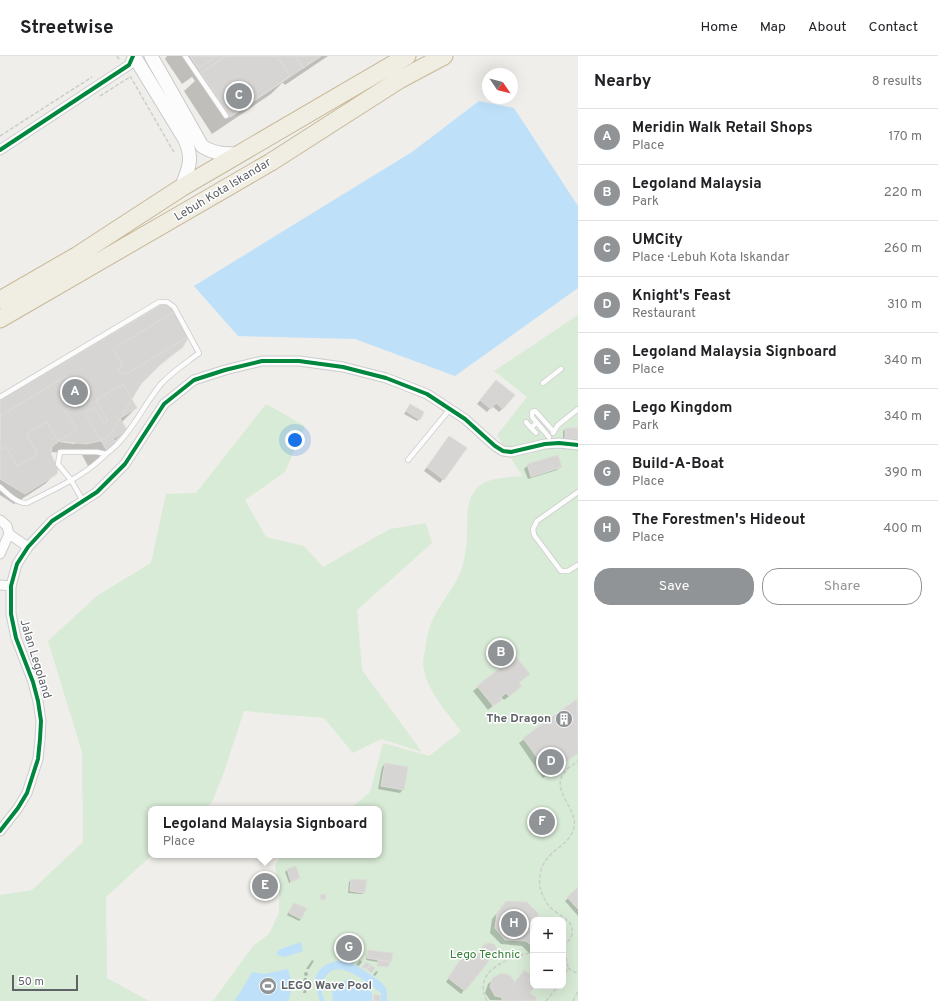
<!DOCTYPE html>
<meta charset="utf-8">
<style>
body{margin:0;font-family:Overpass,sans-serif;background:#f6f6f6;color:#202124}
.controls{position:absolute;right:12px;bottom:12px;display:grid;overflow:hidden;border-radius:8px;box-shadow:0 4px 16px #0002}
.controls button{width:36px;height:36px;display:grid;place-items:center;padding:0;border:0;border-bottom:1px solid #e0e0e0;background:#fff;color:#202124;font:20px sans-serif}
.compass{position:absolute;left:482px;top:12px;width:36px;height:36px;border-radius:50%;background:#fff;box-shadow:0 4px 16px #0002;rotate:125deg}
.scale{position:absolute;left:12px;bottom:10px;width:66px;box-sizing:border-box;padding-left:4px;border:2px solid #5f6368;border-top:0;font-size:11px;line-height:14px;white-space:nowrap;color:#5f6368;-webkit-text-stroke:3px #fff;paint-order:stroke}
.you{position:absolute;left:295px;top:384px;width:14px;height:14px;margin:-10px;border:3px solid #fff;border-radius:50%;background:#1a73e8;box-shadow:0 0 0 6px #1a73e833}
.badge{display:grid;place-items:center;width:26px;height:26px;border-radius:50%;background:#919496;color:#fff;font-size:13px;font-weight:700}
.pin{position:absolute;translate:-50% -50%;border:2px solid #fff;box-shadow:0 1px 4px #0006}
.popup{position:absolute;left:148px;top:750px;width:234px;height:52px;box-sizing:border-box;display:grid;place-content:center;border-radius:8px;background:#fff;filter:drop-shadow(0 1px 3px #0005);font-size:13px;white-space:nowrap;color:#757577}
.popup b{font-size:15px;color:#202124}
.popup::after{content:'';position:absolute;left:50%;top:100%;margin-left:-8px;border:8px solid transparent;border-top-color:#fff}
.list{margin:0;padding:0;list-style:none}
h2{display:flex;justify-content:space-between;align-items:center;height:52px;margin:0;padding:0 16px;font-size:17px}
h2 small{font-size:13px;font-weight:400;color:#757577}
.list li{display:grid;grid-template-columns:26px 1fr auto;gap:12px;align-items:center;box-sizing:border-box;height:56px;padding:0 16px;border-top:1px solid #e0e0e0}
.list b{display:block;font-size:15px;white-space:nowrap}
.list p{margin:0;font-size:13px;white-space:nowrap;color:#757577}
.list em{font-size:13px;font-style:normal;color:#757577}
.actions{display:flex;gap:8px;padding:12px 16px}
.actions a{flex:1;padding:9px 0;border:1px solid #919496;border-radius:16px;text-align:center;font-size:14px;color:#919496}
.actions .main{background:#919496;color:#fff}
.map{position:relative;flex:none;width:578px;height:945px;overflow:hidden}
header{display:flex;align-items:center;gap:24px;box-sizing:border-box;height:56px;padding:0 20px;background:#fff;border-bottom:1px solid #e0e0e0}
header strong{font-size:19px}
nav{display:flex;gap:22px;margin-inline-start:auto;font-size:14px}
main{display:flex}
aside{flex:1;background:#fff}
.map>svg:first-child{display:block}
</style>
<header>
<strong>Streetwise</strong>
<nav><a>Home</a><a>Map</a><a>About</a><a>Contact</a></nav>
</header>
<main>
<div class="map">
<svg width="578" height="945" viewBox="0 0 578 945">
<rect width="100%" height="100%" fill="#efeeea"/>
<path fill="#d8ebd6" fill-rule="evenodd" d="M578 259V945H213L253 890 269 878 279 857V836L275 809 282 799H379V753H350L370 736 383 687 429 700 461 675C446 655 425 633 423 607 423 603 424 598 425 595 426 585 428 574 432 565 440 547 455 532 462 512 465 502 467 488 467 477 468 459 465 445 478 431 488 421 508 422 522 420L497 379 527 341 494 315ZM533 864H563V930H533Z
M266 348 305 370 285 416 245 444 266 481 304 490 323 511 390 473 426 467 432 487 357 554 362 614 422 696 381 683 353 697 324 662 244 655 224 716 212 746 205 753H151V799H152L106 841 107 922 149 945H0V839L32 834 83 786 82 696 48 585 98 539 151 507 166 438 196 437Z"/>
<path fill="#bfe0f9" d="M479 45 514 52 578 150V232L455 320 355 283 238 280 194 230 412 96Z
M301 886 303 895 285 901 277 899V896L280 893Z
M346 904C354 908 383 925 386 932 387 936 387 941 387 945H381V937C371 929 346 909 334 914 329 915 326 920 323 924L322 937 325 945H320C319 940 316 934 315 929 314 911 330 905 346 904Z
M288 913 292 927 289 945H234L241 935 252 916 264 918Z
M349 922 370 934 372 937V945H333L332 936 337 930Z"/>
<path fill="#0003" fill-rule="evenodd" d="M167 0H328L285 29 283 27H282L271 38 212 78 184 35 195 25 192 21 182 28 165 3Z
M182 290 140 327 131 343 136 352 121 367 126 374 114 386 98 407 89 412 81 397 75 398 52 396H50L56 417 45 428 14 448 0 439V345ZM60 384 75 386V388L60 386Z
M496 325 503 352 499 356 492 350 487 356 477 348Z
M410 349 419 363 417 365 404 358Z
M565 373H578L563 387V375Z
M446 385 443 423 440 427 424 415Z
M528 409 561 410 557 414 528 423 524 413Z
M519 627 516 635 504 644 501 641 499 643 500 644 488 654 473 635 478 631Z
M577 644 578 697 543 722 519 687Z
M385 708 403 733 400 737 378 733 382 711Z
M296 811 299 821 289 827 285 816 287 814Z
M351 824 364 836 362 838 348 837 349 826Z
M578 833V860L565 845Z
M293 848 301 863 299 865 287 859Z
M504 849 537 864H533V895L530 898 522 890 501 888 490 877 492 863Z
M490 887 495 889 497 895 494 900 487 905 461 938 446 926 459 906 479 899 482 891 484 889Z
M340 888 358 897 356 899H350L349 904H346V901L348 899 337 898V890Z
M369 895 391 905 388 908V910H377V906L366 904 367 897Z
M354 902 356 903 353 907 351 906Z
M312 904 314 905 309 913H306Z
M360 904 362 906 359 910 356 909Z
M376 915 378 916 375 920 373 919Z
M524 915 533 922V930H534L529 937 534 945 490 944 485 937 488 928 493 923 514 927Z
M304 918a2 2 0 1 1 4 0a2 2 0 1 1-4 0Z
M304 922H307L306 925H303Z
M304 928H306V932H303Z
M304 934H307L306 937H303Z"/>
<path fill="#d6d5d3" stroke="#deddd9" d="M190 0H321L230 61Z
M190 0H217L198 12Z
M226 0H277L290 20 230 61 201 17Z
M295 0H321L303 12Z
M164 247 174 253 189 280 183 291 162 307 141 328 110 379 100 385 86 388 59 385 52 391 51 398 58 413 57 418 25 438 0 423V344Z
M174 256 189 280 127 318 125 315 121 318 118 313 123 310 113 293Z
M66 320 81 345 65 354 77 374 58 385 47 366 26 378 38 398 17 410 6 391 0 395V360Z
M496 324 515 339 503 353 496 347 491 353 480 344Z
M123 328 137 352 120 362 127 374 113 383 117 389 107 395 85 357 94 351 104 367 108 365 96 344Z
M410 348 424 356 420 364 406 355Z
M565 372H578V385H565Z
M449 380 467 392 444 424 427 411Z
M558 399 562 411 531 421 527 408Z
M515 600 530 618 519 627 522 630 509 640 506 637 500 642 502 644 493 650 477 630Z
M577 643 578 697 549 718 523 682Z
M385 707 408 711 404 734 381 730Z
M296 810 300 822 291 826 287 813Z
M351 823 367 824 365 837 350 835Z
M578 831V853L567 841Z
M325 838 326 843 321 844 320 839Z
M506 845 527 846 538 857V864H533V891L526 885 505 884 495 872 497 857Z
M293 847 307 852 301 863 289 857Z
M481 895a8 8 0 1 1 16 0a8 8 0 1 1-16 0Z
M339 887 359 889V898L339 896Z
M368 894 393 897 391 906 367 902Z
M481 897 489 905 465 935 448 922 462 901Z
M378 904 389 905V911L377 910Z
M366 906 370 908 366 913 362 911Z
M371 909 375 912 372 917 367 914Z
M524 914 533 920V930H535L530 937 537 942 535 945H503L501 941 495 940 490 931 492 922 501 917 510 919 515 927Z
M374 939H380V945H374Z"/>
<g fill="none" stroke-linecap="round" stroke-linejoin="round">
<defs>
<path id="lane" d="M185 0 226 60
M543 327 561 313
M0 341 159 246H167L174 251 199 297C186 307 172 316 161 328 142 351 130 381 106 398
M526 366 531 372
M536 377 531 372 536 367
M553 377 558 369 578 353
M549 381 532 361V356L535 355 537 357 554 376
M408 404 450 353
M0 431C7 437 17 448 27 447 54 433 84 421 106 398L97 396H60L58 408 71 424 83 445
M578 436 537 465 533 473 534 479 561 515H568L578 509"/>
<path id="street" d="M0 94 129 9 133 0
M0 464 7 470 9 478 0 498
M9 478 28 491
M0 529 11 530
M0 775 18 752 27 737 38 703 40 683 41 665 38 645 33 626 16 582 11 558V530L17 508 28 491 52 465 97 436 125 408 164 348 194 324 225 314 262 305H299L343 311 386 322 427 338 465 363 495 390 503 395 511 396 545 388 559 387 578 389"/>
<path id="secondary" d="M134 0 184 82C194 102 189 112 181 132
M151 0 202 90C214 98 225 98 239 98"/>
<path id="highway" d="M0 244 78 199 181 132 407 0
M0 263 271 106 399 24 444 0"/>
</defs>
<use href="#lane" stroke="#cbcccc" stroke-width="6"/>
<use href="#street" stroke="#cbcccc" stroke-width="11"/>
<use href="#secondary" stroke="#cacacb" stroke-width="15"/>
<use href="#highway" stroke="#c8b996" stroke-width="19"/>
<path stroke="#cacfcc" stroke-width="1.5" stroke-dasharray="4 2" stroke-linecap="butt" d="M117 0 120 5
M130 20 175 98
M100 40 130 21
M0 80 92 21
M563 890C567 887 571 883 572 878 574 864 561 861 552 853 546 848 543 840 540 832 539 826 540 820 541 814 548 792 570 791 574 771 578 751 548 734 566 714 569 711 574 708 578 705
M568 912 578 918
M563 922 568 912 564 890
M487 945C471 914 509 902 533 896
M546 945 558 930
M573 945 578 935"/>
<use href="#lane" stroke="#fdfcfc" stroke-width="4.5"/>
<use href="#street" stroke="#fdfcfc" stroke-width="9"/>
<use href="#secondary" stroke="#fdfcfc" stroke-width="13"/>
<use href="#highway" stroke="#f0ede3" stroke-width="17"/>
<defs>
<path id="cycleway" d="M0 94 129 9 133 0
M0 775 18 752 27 737 38 703 40 683 41 665 38 645 33 626 16 582 11 558V530L17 508 28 491 52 465 97 436 125 408 164 348 194 324 225 314 262 305H299L343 311 386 322 427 338 465 363 495 390 503 395 511 396 545 388 559 387 578 389"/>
</defs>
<use href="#cycleway" stroke="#fff" stroke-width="6"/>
<use href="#cycleway" stroke="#00873e" stroke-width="4"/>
</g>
<defs>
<symbol id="building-disc" viewBox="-11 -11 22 22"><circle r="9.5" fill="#919496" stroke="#fff"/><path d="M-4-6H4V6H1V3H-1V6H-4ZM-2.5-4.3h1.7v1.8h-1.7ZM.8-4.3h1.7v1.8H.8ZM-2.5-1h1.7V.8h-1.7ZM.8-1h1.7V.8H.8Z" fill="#fff"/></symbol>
<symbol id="stadium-disc" viewBox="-11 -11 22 22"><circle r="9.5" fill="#919496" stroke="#fff"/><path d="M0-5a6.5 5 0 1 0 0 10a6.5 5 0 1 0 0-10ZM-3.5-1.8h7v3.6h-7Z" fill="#fff"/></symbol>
</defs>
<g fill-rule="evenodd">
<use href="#building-disc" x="554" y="653" width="20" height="20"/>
<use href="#stadium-disc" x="258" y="920" width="20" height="20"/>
</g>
<g text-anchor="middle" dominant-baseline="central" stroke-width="3" stroke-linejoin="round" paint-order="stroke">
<g font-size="12" fill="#5f6368" stroke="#fff">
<text transform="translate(223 134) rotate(-31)">Lebuh Kota Iskandar</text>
<text transform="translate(35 603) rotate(73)">Jalan Legoland</text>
</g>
<g font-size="12" font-weight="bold" fill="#5f6368" stroke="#fff" text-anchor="end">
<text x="551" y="663">The Dragon</text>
<text x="281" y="930" text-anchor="start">LEGO Wave Pool</text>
</g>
<g font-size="12" fill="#348238" stroke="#fff">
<text x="485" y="899">Lego Technic</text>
</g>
</g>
</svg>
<div class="controls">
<button>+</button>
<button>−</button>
</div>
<svg class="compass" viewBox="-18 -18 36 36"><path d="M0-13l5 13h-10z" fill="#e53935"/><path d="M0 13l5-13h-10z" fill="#757577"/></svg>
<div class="scale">50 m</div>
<div class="you"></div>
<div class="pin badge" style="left:75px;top:336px">A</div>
<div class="pin badge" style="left:501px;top:597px">B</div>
<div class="pin badge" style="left:239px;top:40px">C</div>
<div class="pin badge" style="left:551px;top:706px">D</div>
<div class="pin badge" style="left:265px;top:830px">E</div>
<div class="popup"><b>Legoland Malaysia Signboard</b>Place</div>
<div class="pin badge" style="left:542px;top:766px">F</div>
<div class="pin badge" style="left:349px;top:892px">G</div>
<div class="pin badge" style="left:514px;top:868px">H</div>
</div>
<aside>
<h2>Nearby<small>8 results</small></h2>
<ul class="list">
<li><span class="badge">A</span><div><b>Meridin Walk Retail Shops</b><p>Place</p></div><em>170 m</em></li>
<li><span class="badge">B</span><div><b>Legoland Malaysia</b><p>Park</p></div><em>220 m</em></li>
<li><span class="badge">C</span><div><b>UMCity</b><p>Place · Lebuh Kota Iskandar</p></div><em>260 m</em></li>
<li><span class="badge">D</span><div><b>Knight's Feast</b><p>Restaurant</p></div><em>310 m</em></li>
<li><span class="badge">E</span><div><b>Legoland Malaysia Signboard</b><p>Place</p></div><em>340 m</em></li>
<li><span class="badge">F</span><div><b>Lego Kingdom</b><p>Park</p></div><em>340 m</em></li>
<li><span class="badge">G</span><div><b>Build-A-Boat</b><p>Place</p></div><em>390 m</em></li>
<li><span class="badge">H</span><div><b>The Forestmen's Hideout</b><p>Place</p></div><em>400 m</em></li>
</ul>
<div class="actions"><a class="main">Save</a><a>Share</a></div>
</aside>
</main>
